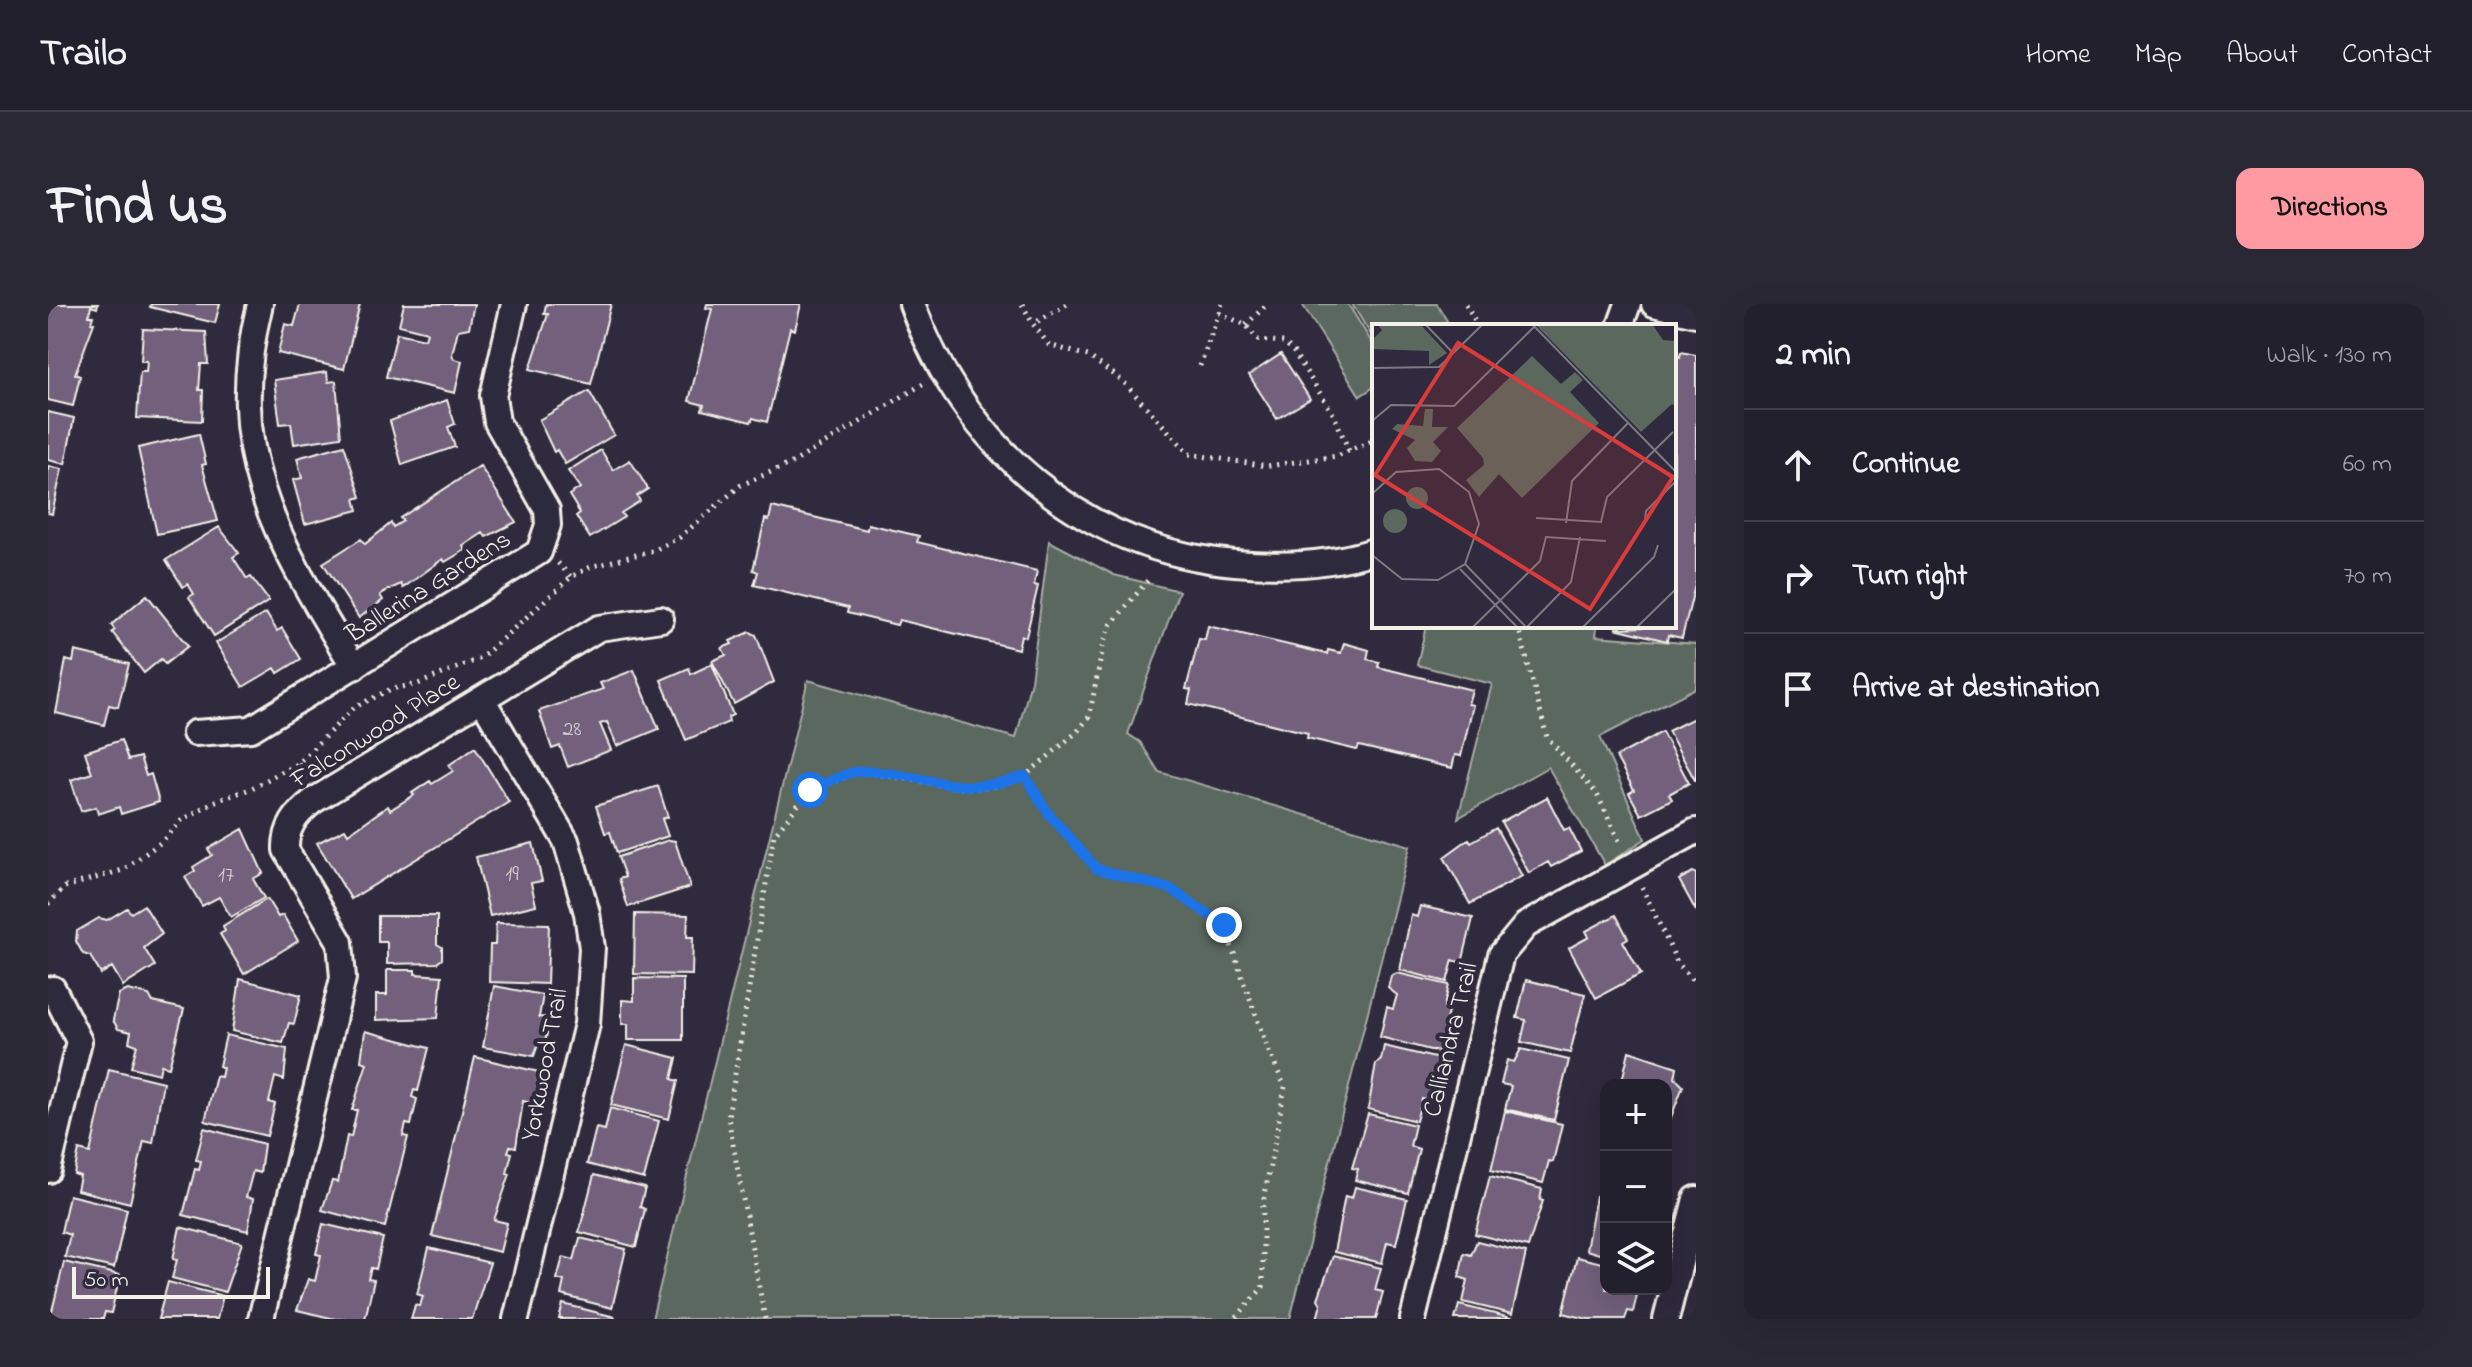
<!DOCTYPE html>
<meta charset="utf-8">
<style>
body{margin:0;font-family:"Indie Flower",sans-serif;background:#2b2836;color:#f1f3f6}
.controls{position:absolute;right:24px;bottom:24px;display:grid;overflow:hidden;border-radius:16px;box-shadow:0 8px 32px #0002}
.controls button{width:72px;height:72px;display:grid;place-items:center;padding:0;border:0;border-bottom:2px solid #403e4a;background:#23202e;color:#f1f3f6;font:40px sans-serif}
.scale{position:absolute;left:24px;bottom:20px;width:198px;box-sizing:border-box;padding-left:8px;border:4px solid #f4f1e8;border-top:0;font-size:22px;line-height:28px;white-space:nowrap;color:#f4f1e8;-webkit-text-stroke:6px #2f2a3d;paint-order:stroke}
.stop{position:absolute;width:24px;height:24px;margin:-18px;border:6px solid #1a73e8;border-radius:50%;background:#fff}
.stop.end{background:#1a73e8;border-color:#fff;box-shadow:0 2px 8px #0008}
.list{margin:0;padding:0;list-style:none}
h2{display:flex;justify-content:space-between;align-items:center;height:104px;margin:0;padding:0 32px;font-size:34px}
h2 small{font-size:26px;font-weight:400;color:#a3a3aa}
.list li{display:grid;grid-template-columns:52px 1fr auto;gap:24px;align-items:center;box-sizing:border-box;height:112px;padding:0 32px;border-top:2px solid #403e4a}
.list b{display:block;font-size:30px;white-space:nowrap}
.list em{font-size:26px;font-style:normal;color:#a3a3aa}
.icon{flex:none;width:44px;height:44px;fill:none;stroke:currentColor;stroke-width:2;stroke-linecap:round;stroke-linejoin:round}
.map{position:relative;flex:none;width:1648px;height:1015px;overflow:hidden;border-radius:16px}
header{display:flex;align-items:center;gap:48px;box-sizing:border-box;height:112px;padding:0 40px;background:#23202e;border-bottom:2px solid #403e4a}
header strong{font-size:38px}
nav{display:flex;gap:44px;margin-inline-start:auto;font-size:28px}
.intro{display:flex;align-items:center;justify-content:space-between;box-sizing:border-box;height:192px;padding:0 48px}
h1{margin:0;font-size:56px}
.button{padding:20px 36px;border-radius:16px;background:#ff9aa2;color:#111;font-size:28px;font-weight:700}
main{display:flex;gap:48px;padding:0 48px}
aside{flex:1;background:#23202e;border-radius:16px;box-shadow:0 8px 32px #0002}
.map>svg:first-child{display:block}
</style>
<header>
<strong>Trailo</strong>
<nav><a>Home</a><a>Map</a><a>About</a><a>Contact</a></nav>
</header>
<div class="intro"><h1>Find us</h1><a class="button">Directions</a></div>
<main>
<div class="map">
<svg width="1648" height="1015" viewBox="0 0 1648 1015">
<rect width="100%" height="100%" fill="#2f2a3d"/>
<filter id="ink" filterUnits="userSpaceOnUse"><feTurbulence type="fractalNoise" baseFrequency=".0125" numOctaves="2"/><feDisplacementMap in="SourceGraphic" scale="16" xChannelSelector="R" yChannelSelector="G"/><feConvolveMatrix kernelMatrix="1 2 1 2 8 2 1 2 1" color-interpolation-filters="sRGB"/></filter>
<g filter="url(#ink)">
<path fill="#5a685e" stroke="#a7aca3" stroke-width="2" d="M1254 0H1300L1326 42V83L1312 92Z
M1304 0H1389L1402 22H1326V36Z
M1001 237 1066 271 1131 287 1080 430 1092 438 1111 468 1362 542 1242 1015H604L760 376 968 434 983 377Z
M1378 322H1549L1548 332 1648 340V384L1552 433 1597 535 1557 561 1500 463 1410 514 1444 380 1369 361Z"/>
<path fill="#72617c" stroke="#f4f1e8" stroke-width="2" d="M0 0H50L49 4 43 2 41 12H45L43 19H46L27 70 32 72 25 102 0 96Z
M103 0H172L167 19 102 3Z
M252 0H312L296 65 230 49 237 20 246 22Z
M356 0H426L421 24 410 26 404 50 406 55 414 57 407 89 338 73 349 29 377 35 379 28 351 21Z
M498 0H563L543 80 482 65 500 10H496Z
M659 0H753L747 26 742 24 719 118 705 114 703 118 654 106 656 101 641 97 664 5 658 4Z
M95 25 158 28 160 60H153L151 86H155L154 117 89 114 92 68H98L99 57H93Z
M1633 48 1648 51V277L1634 334 1620 331 1619 337 1567 324 1626 322V51L1632 53Z
M1233 50 1262 95 1229 115 1201 71Z
M279 68 280 78 288 77 293 133 246 140 243 119 232 120 226 76Z
M541 87 566 131 517 160 509 146 506 148 491 116Z
M399 96 407 120 400 123 407 143 354 161 342 117Z
M0 108 26 114 17 160 0 156Z
M151 130 158 160 154 161 170 217 109 230 90 144Z
M296 141 313 193 307 195 310 206 257 220 245 176 254 174 249 154Z
M553 146 565 166 582 156 600 185 589 192 592 197 573 209 576 213 542 234 528 212 532 209 521 191 532 184 520 167Z
M0 162 14 165 4 210 0 209Z
M432 162 468 218 438 233 435 229 415 242 417 246 397 258 395 255 355 284 353 280 340 286 332 291 335 296 311 314 275 259 313 235 317 240 343 219 345 223 355 217 352 214Z
M724 203 819 226 820 220 871 232 869 238 989 267 986 281 990 282 978 333 973 331 970 345 851 316 849 321 799 309 800 304 706 281 710 268 705 266 717 215 721 216Z
M171 223 191 249 185 253 199 275 203 273 221 297 166 332 141 293 146 290 140 280 135 283 118 256Z
M99 291 140 342 117 360 113 355 96 369 64 328 67 326 63 321Z
M218 309 229 327 234 324 253 355 230 369 227 364 195 383 168 339Z
M1160 322 1279 350 1280 346 1293 349 1296 339 1321 346 1319 355 1331 358 1330 363 1424 386 1420 400 1425 401 1413 452 1407 451 1404 464 1311 442 1309 446 1259 434 1260 429 1140 400 1143 386 1138 385 1151 335 1157 336Z
M702 328 708 331 726 378 686 400 664 357 678 351 674 344 684 340 682 337Z
M27 347 81 360 70 403 61 401 56 421 8 409 18 356 25 358Z
M664 360 685 411 680 413 681 418 638 436 613 376 641 364 643 370Z
M586 366 611 425 569 442 559 418 552 420 563 446 520 463 512 442 504 445 491 407 555 385 552 379Z
M1648 413V478L1620 427Z
M1614 428 1641 479 1621 490 1624 495 1593 511 1581 489 1586 486 1568 453Z
M73 436 80 456 92 453 98 472 103 470 111 498 73 510 71 503 50 510 48 503 33 507 23 476 44 469 37 448Z
M427 443 461 498 303 595 269 539 297 525 300 530 340 502 342 506 366 491 364 489 382 477 384 480 405 467 401 461Z
M610 482 620 513 614 515 620 532 569 549 562 528 557 529 548 502Z
M1499 493 1516 526 1521 524 1533 547 1503 563 1500 558 1481 569 1453 518Z
M1448 524 1474 572 1422 600 1396 553 1421 535 1423 538Z
M195 525 215 569 205 575 216 594 183 613 171 593 154 602 137 573 147 567 145 563 164 551 160 545Z
M621 536 627 537 642 583 580 603 571 575 577 573 570 553Z
M485 539 494 577 483 579 488 601 442 612 428 553Z
M1645 568 1648 570V607L1631 576Z
M219 595 230 613 235 611 250 637 196 670 172 630 177 627 175 622Z
M96 601 114 630 96 644 107 662 75 682 64 663 53 670 42 652 35 650 28 637 29 627 51 614 59 616 79 604 83 609Z
M1372 602 1425 614 1414 659 1405 656 1399 678 1352 666 1363 611 1369 613Z
M587 610 640 611 639 633H645L644 671 586 670Z
M1568 611 1580 634 1575 637 1593 670 1548 694 1521 644 1541 633 1538 627Z
M330 612H389V640L394 643V655L389 659 339 660V638H330Z
M448 619 501 620 499 680 441 678 442 641H447Z
M339 666H367V670L394 672 390 714 328 716V691H339Z
M1349 669 1401 681 1396 703 1401 704 1390 748 1332 733 1339 703 1345 705 1349 691 1340 684 1343 672Z
M586 674 635 675V736H580V720H574V696L586 697Z
M192 675 253 691 246 720 241 719 235 739 184 727Z
M1478 676 1537 690 1522 749 1473 738 1478 716 1469 714Z
M446 682 495 691 491 713 502 714 497 739 491 738 486 752 435 743Z
M80 686 101 691 105 698 136 705 121 763 113 761 111 770 83 763 89 741 81 738 83 728 70 725 65 716 71 690Z
M317 727 381 744 370 787 366 786 364 793 369 795 363 821 358 820 355 832 360 833 337 923 274 906 284 877 290 878 299 832 303 833 309 806H304L319 759 313 757Z
M178 731 239 745 236 776 227 773 221 798 227 800 219 832 157 817 168 772 173 773 175 764 171 762Z
M578 741 629 754 624 775 630 777 621 815 563 801Z
M1336 742 1391 755 1380 797 1374 795 1368 817 1320 805 1328 760 1333 756Z
M1473 745 1521 756 1506 816 1457 805 1463 782 1453 780 1459 756 1466 758Z
M1581 747 1629 763 1627 774 1635 782 1622 816 1618 815V781H1573Z
M427 753 495 769 487 800 475 797 468 843 462 842 460 848 464 849 459 869 462 870 446 916 459 919 452 948 384 932Z
M61 765 115 778 105 839 96 837 82 899 29 886 32 872 26 870 31 846 42 849Z
M562 804 611 817 596 875 539 860 548 824 557 826Z
M1457 807 1514 820 1505 858 1501 857 1495 879 1443 866Z
M1320 810 1367 821 1362 842 1371 845 1360 889 1307 876 1310 865 1304 864Z
M156 824 216 840 212 869 205 867 198 893 205 895 200 927 135 911 147 865 151 866 153 857 148 856Z
M546 871 597 884 592 903 597 905 588 943 531 928Z
M1442 872 1494 885 1492 896 1495 897 1480 943 1427 930Z
M1557 882 1558 883V952L1538 946 1548 892 1554 894Z
M1307 883 1359 895 1348 940 1339 938 1334 959 1286 948 1297 892 1304 894Z
M21 891 79 905 66 964 17 953 22 931 13 928Z
M275 920 335 934 328 965 323 964 320 975 326 976 317 1015H287L249 1006 260 975 267 977 273 951 268 950Z
M132 923 194 939 177 988 124 974 129 956 125 955Z
M532 934 578 945 564 1004 513 991 516 977 509 975 515 953 526 956Z
M1429 937 1478 949 1464 1010 1415 998 1420 976 1411 973 1416 949 1423 951Z
M381 944 442 959 424 1015H363L367 1001 372 1002 375 992 369 990Z
M1285 952 1333 964 1327 986 1335 988 1328 1015H1269L1273 1000 1270 995Z
M1529 953 1558 960V985H1583L1582 989 1589 991 1585 1008 1580 1007 1577 1015H1540L1515 1009Z
M16 958 72 971 63 1009 57 1008 55 1015H2Z
M120 978 175 992 169 1015H110Z
M515 1000 567 1013 566 1015H511Z
M1411 1001 1463 1014V1015H1407Z"/>
<g fill="none" stroke-linecap="round" stroke-linejoin="round">
<defs>
<path id="minor" d="M212 0C174 153 230 237 306 363
M864 0C916 142 1034 246 1187 259 1233 263 1282 261 1326 247
M1606 0 1648 10
M1572 22 1580 0
M434 395 518 537 539 609 544 644 539 720 468 1015
M147 429 203 425 491 248 500 221 499 206 449 118 445 92 466 0
M0 866 31 737 5 685
M213 1015 295 674 292 638 238 546C237 524 248 510 265 497L551 324 613 315
M1365 1015 1453 651 1478 621 1648 527
M1618 1015 1648 895"/>
</defs>
<use href="#minor" stroke="#f4f1e8" stroke-width="30"/>
<path stroke="#f4f1e8" stroke-width="5" stroke-dasharray="2 6" stroke-linecap="butt" d="M974 0 985 20
M1019 0 985 20 1001 41 1040 52 1074 76 1141 150 1219 162 1289 152 1326 136
M1418 0 1430 22
M1171 9 1198 21 1210 36 1236 38 1245 47 1286 111 1301 147
M1198 21 1219 0
M1152 62 1174 0
M510 259 523 273
M1470 322 1499 433 1549 490 1573 541
M250 459 261 474
M977 472 1000 509 1049 565 1123 585 1176 621 1219 743 1237 783 1215 899V983L1187 1015
M1594 583 1629 658 1648 681
M0 600 17 583 75 566 112 539 134 516 165 498 202 485 250 459 307 403 343 385 370 380 433 354 523 273 542 263 607 246 632 233 693 181 746 158 875 80
M717 1015 680 813 726 531 762 486 812 467 915 484 944 483 977 472 1029 428 1041 413 1056 338 1063 321 1100 276"/>
<use href="#minor" stroke="#2f2a3d" stroke-width="24"/>
</g>
</g>
<g fill="none" stroke-linecap="round" stroke-linejoin="round" filter="url(#ink)">
<path stroke="#1a73e8" stroke-width="10" d="M762 486C777 480 799 467 815 467 881 469 908 496 977 472L1000 509 1049 565 1123 585 1176 621"/>
</g>
<g text-anchor="middle" dominant-baseline="central" stroke-width="8" stroke-linejoin="round" paint-order="stroke">
<g font-size="22" fill="#d4cdcd">
<text x="524" y="426">28</text>
<text x="464" y="571">19</text>
<text x="178" y="572">17</text>
</g>
<g font-size="26" fill="#f4f1e8" stroke="#2f2a3d">
<text transform="translate(381 284) rotate(-32)">Ballerina Gardens</text>
<text transform="translate(328 428) rotate(-32)">Falconwood Place</text>
<text transform="translate(1404 736) rotate(-76)">Calliandra Trail</text>
<text transform="translate(498 761) rotate(-79)">Yorkwood Trail</text>
</g>
</g>
<g transform="translate(1324 20)">
<rect width="304" height="304" fill="#2f2a3d"/>
<path d="M5 0H48L75 29 57 41V27L0 25V16L10 6ZM163 0H280L291 16 304 17V83L300 80 269 108ZM160 32 189 60 203 48 211 56 198 68 227 99 150 174 127 150 107 173 94 156 112 141 111 134 85 104ZM53 85H61L60 103H76L61 118 69 127 60 138 43 137 35 124 43 116 20 105 25 100 51 102ZM34 174a11 11 0 1 1 22 0a11 11 0 1 1-22 0ZM11 197a12 12 0 1 1 24 0a12 12 0 1 1-24 0Z" fill="#5a685e"/>
<path fill="none" stroke="#7e7a81" stroke-width="2" d="M53 0 81 29M160 0 304 148M0 44 67 43 111 0M0 97 19 81 82 82 162 3M0 170 24 148 67 145 97 168 107 200 93 240 66 256 30 255 0 231M164 194 229 198 235 173 301 108M273 196 274 187 304 157M194 199 200 157 256 99M93 240 155 304M88 245 146 304M100 304 168 237 174 213 234 217M154 304 199 258 208 213M210 304 282 233 286 221M264 304 304 265"/>
<path fill="#d93c3b" fill-opacity="0.15" stroke="#d93c3b" stroke-width="4" d="M86 19 301 153 218 285 3 151Z"/>
<rect width="304" height="304" fill="none" stroke="#f4f1e8" stroke-width="4"/>
</g>
</svg>
<div class="controls">
<button>+</button>
<button>−</button>
<button><svg class="icon" aria-label="layers" viewBox="0 0 24 24"><path d="M12 4l9 5-9 5-9-5zM3 14l9 5 9-5"/></svg></button>
</div>
<div class="scale">50 m</div>
<div class="stop" style="left:762px;top:486px"></div>
<div class="stop end" style="left:1176px;top:621px"></div>
</div>
<aside>
<h2>2 min<small>Walk · 130 m</small></h2>
<ul class="list">
<li><svg class="icon" aria-label="ahead" viewBox="0 0 24 24"><path d="M12 20V5M6 11l6-6 6 6"/></svg><div><b>Continue</b></div><em>60 m</em></li>
<li><svg class="icon" aria-label="right" viewBox="0 0 24 24"><path d="M7 20v-9h11M14 6l5 5-5 5"/></svg><div><b>Turn right</b></div><em>70 m</em></li>
<li><svg class="icon" aria-label="arrive" viewBox="0 0 24 24"><path d="M6 21V4h12l-3 4 3 4H6"/></svg><div><b>Arrive at destination</b></div></li>
</ul>
</aside>
</main>
